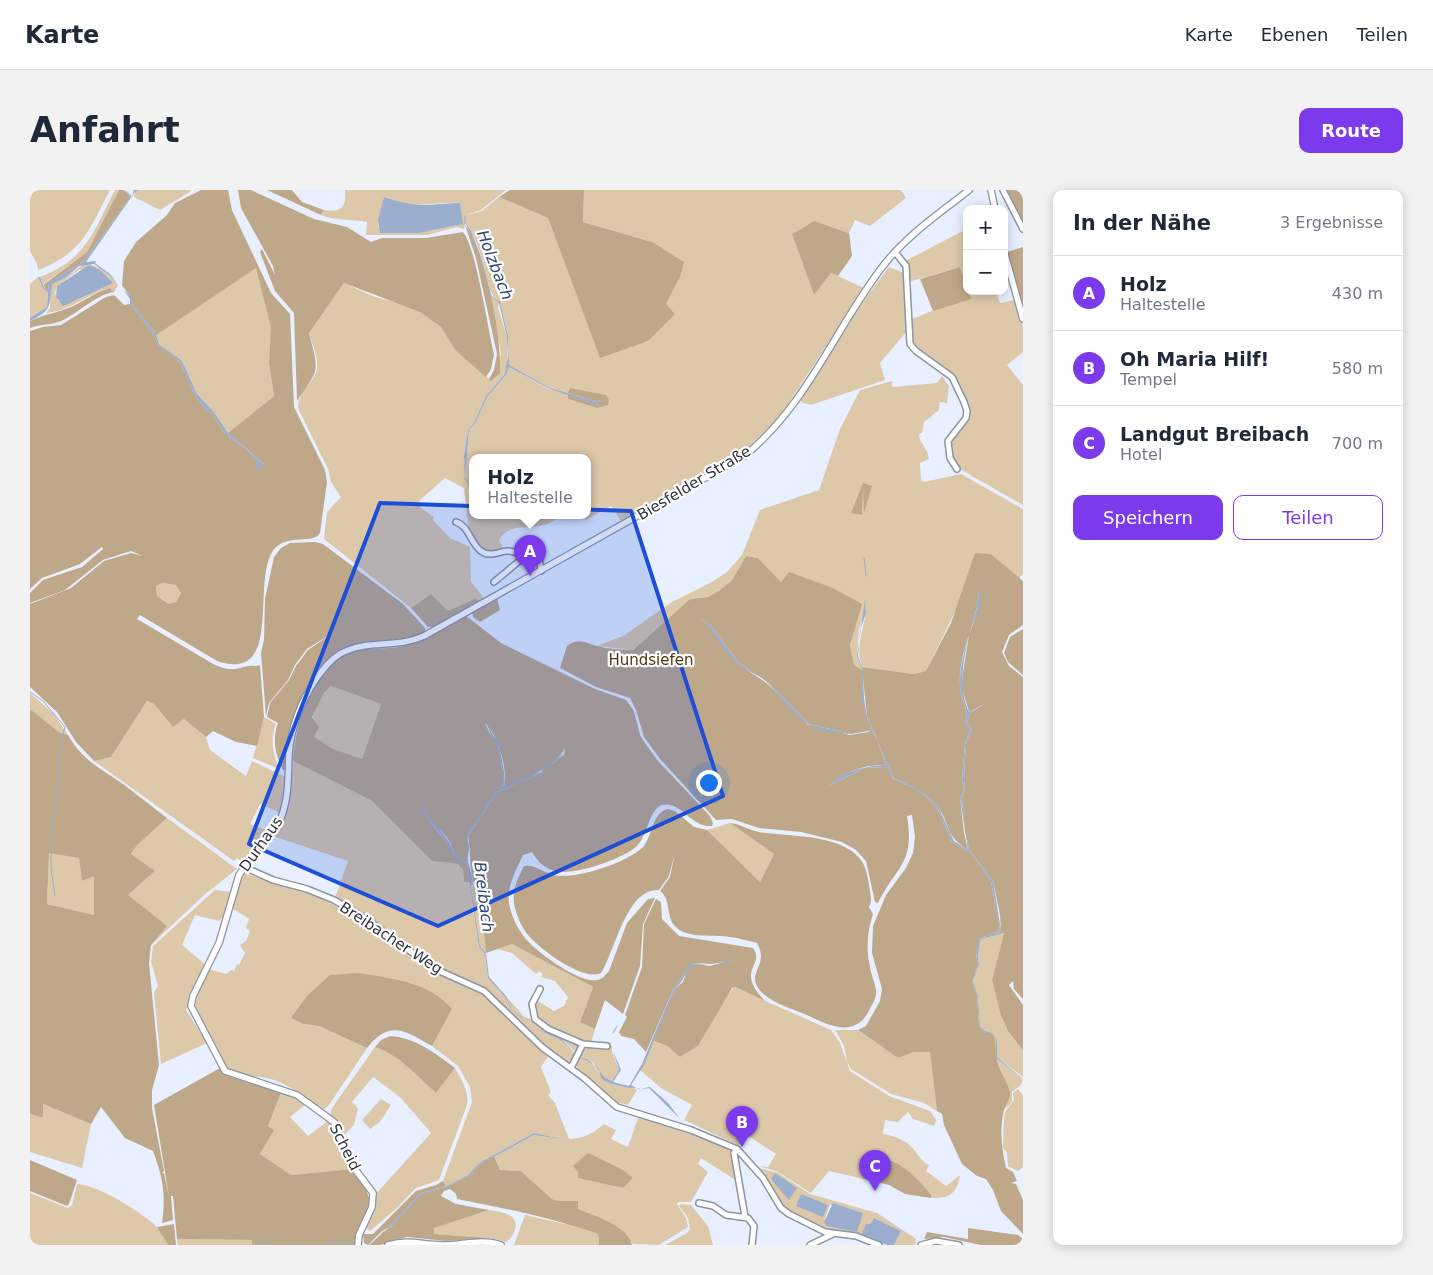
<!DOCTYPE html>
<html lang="de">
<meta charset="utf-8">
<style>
body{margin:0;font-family:"DejaVu Sans",sans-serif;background:#f2f2f3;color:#1f2937}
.controls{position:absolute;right:15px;top:15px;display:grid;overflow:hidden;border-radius:10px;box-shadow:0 2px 12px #0003}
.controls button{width:45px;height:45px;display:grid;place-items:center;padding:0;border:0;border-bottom:1px solid #e0e1e3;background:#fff;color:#1f2937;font:25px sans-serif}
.you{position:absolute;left:678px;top:592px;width:18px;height:18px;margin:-12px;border:4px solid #fff;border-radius:50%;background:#1a73e8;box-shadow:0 0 0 8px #1a73e833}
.badge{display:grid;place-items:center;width:32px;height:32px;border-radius:50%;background:#7c3aed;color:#fff;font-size:16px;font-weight:700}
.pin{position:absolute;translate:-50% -41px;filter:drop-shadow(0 1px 2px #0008)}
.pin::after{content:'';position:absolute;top:26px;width:18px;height:15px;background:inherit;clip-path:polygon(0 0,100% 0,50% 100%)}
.popup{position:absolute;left:439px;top:264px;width:122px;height:65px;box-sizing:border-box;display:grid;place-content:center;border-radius:10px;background:#fff;filter:drop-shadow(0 1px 4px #0005);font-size:16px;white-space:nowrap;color:#747a83}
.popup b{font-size:19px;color:#1f2937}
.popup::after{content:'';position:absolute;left:50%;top:100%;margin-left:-10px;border:10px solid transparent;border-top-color:#fff}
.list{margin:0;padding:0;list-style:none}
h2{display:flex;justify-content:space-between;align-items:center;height:65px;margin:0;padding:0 20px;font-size:21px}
h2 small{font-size:16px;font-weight:400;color:#747a83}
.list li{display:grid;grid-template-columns:32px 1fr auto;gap:15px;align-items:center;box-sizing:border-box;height:75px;padding:0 20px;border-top:1px solid #e0e1e3}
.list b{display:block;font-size:19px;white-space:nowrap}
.list p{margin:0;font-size:16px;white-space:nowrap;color:#747a83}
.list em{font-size:16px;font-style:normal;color:#747a83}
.actions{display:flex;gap:10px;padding:15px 20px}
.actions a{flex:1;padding:11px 0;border:1px solid #7c3aed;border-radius:10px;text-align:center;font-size:18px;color:#7c3aed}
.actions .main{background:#7c3aed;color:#fff}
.map{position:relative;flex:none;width:993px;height:1055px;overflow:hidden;border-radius:10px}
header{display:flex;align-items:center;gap:30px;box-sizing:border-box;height:70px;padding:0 25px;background:#fff;border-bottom:1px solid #e0e1e3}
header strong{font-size:24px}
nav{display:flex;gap:28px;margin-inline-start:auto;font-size:18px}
.intro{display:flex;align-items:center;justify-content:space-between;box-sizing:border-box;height:120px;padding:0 30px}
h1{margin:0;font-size:35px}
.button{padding:12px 22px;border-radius:10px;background:#7c3aed;color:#fff;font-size:18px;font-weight:700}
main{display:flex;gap:30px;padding:0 30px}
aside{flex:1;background:#fff;border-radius:10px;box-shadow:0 2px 12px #0003}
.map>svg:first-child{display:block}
</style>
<header>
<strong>Karte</strong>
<nav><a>Karte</a><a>Ebenen</a><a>Teilen</a></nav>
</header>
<div class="intro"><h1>Anfahrt</h1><a class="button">Route</a></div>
<main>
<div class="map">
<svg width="993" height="1055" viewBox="0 0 993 1055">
<rect width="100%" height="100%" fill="#e8f0ff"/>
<path fill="#ddc8aa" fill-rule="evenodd" d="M0 0H80C60 38 52 64 8 80L7 74 0 61Z
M85 0H89L57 62 13 94 10 87C57 69 63 42 85 0Z
M109 0H160V2L130 20 104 7 105 2Z
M315 0H476L451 20 434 26 452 21 469 7 518 28 570 167 645 124 636 114 650 87 622 52 553 32 554 0H871L876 8 840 36 825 30 819 43 784 31 762 44 784 105 801 83 834 98 747 231 716 259 591 331 581 316 556 330 549 325H558V267H442V296H439L438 302 442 306V325L457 330 455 325H532C526 328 521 334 514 335 500 339 478 333 469 350L474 360 464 363 452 360 439 342 434 298 415 288 389 311 391 318 404 327 403 330 420 348 440 357 441 392 454 408 449 411 446 408 418 421 401 404 381 418 294 349 297 322 311 307 301 292 298 279 268 218C267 203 284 193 287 179 289 168 282 154 279 143L314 93 345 107 377 115 390 122 411 137 425 160 461 190 471 164 460 105 469 113 468 118 477 147 478 176 475 184 456 206 445 231 438 240 434 265 435 291 439 240 446 232 457 207 476 185 479 177 519 199 538 204V209L567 218 540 198 538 203 520 198 479 175C480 155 476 133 470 114 469 110 463 107 461 102 453 80 451 52 435 33L434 39 427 37 397 45H336L337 32C322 29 306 31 291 25L294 20C310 23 317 18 315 0ZM354 7C363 9 372 13 381 14 398 16 413 12 430 13L432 34 400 41 348 37Z
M937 39V97L930 77 878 92 879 75 875 71Z
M54 74C69 74 78 84 88 95L84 102 80 98C57 104 40 121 16 123L20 118 21 94 35 88ZM50 79 83 93 28 111 25 103 27 96Z
M226 77 242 137 239 174 244 206 198 243 183 221 167 204 152 171 129 154 125 146Z
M859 77 874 83 877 141 850 173 855 190 781 215 773 213 770 210 828 118Z
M8 87 13 98 18 103 17 117 0 128V94Z
M938 101H966L970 113 985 110 993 137V162L977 175 993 195V315L930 279 924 272 920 253 939 220 925 185 884 156 881 150 880 130 919 114 940 109Z
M912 186 919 196 917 213 910 212 909 220 894 232 892 243 889 244C889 254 898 257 899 269L890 273 891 290 894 292 931 284 993 319V384L988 389 961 364H952C933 403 916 442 896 481L884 484 832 477C823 451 839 434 835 411V423L829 440 827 466 832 480 824 476 820 455 831 414 803 398 752 393 728 368 716 366 702 390 690 400 678 407 660 409 603 460 567 456 593 446 642 412 680 393 697 382 712 365 730 320 789 300 810 239 830 200 862 191V197L907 193Z
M132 393 146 395 151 403 146 412 139 414 127 406 126 396Z
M301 496 351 514 332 569 301 558 283 547C281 525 285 512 301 496Z
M0 503 24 524 38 545 30 544 0 519Z
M117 511 124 514 143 537 154 529 176 547 180 560 216 586 222 571 258 588 250 623 230 614 220 634 238 641 213 673 207 668 204 671 64 571 81 567Z
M234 527 246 534C240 548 243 565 249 579L223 568Z
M263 571 342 611 402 671 428 674 433 680 434 692H441L449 757 455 764 458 788 475 807 481 819 512 842 529 849 546 864 542 872 538 873 514 856 456 799 400 774 305 708 318 671 240 645 258 612 262 592Z
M137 628 207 679 174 705 121 755 98 705 125 681 101 665 106 655Z
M700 633 744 664 730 692 677 640Z
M19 662 49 668 52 691 64 685V725L17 714Z
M213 683 282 704 320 723 387 772 455 806 518 867 511 877 521 902 518 905 525 913 539 949C555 948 562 944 574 934L586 940 581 949 598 957 609 925 702 959 707 991 671 968 668 974 678 982 661 1012H648L647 1014 656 1028 658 1037 629 1055 603 1054C590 1036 568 1027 548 1019V1011H528L522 1009 491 981 470 980 464 966 504 945 535 950 504 943 449 973 438 985 416 996 413 991 442 912 440 897 428 876 402 856 422 819 261 828 273 834 289 836 337 858 299 915 293 920C276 907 258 893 237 888 225 886 210 887 199 880 194 876 170 829 165 820L167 804 179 779 196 784 201 780 204 781 207 774 209 775 215 763 210 755 216 751 220 741 216 738 219 729 202 718ZM543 976 603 988 592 998 548 987 549 982Z
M443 690 449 693 456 763 450 756 441 696Z
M185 700 202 702 194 726 189 731 165 725 152 755 176 775 156 820 177 853 131 874 124 803 128 796 121 772 123 756Z
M974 743 962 790 976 837 993 860V887L967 867 955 841 950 836 948 806 943 791 949 775 948 763 951 749Z
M482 754 563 797 550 832 565 839 561 853 519 838 507 829 503 813 506 810 524 821 534 816 538 807 525 791 511 787 513 784 509 781 506 784 482 763 467 759Z
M704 797 801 840 810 853 820 881 859 906 900 921 906 930 904 936 883 929 878 922 868 932 855 930 853 944C865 946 877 950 885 961 889 966 892 972 899 975L896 981 916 996 930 985C927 1004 919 1009 901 1008L902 1004 854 968 847 992 799 981 781 1003 748 982 729 976 738 977 746 964 718 946 708 955 654 930 662 915 631 898 610 880 622 850 637 856 650 867 668 856 691 814Z
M476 806 494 827C500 827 539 848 548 853L550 856 547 863 530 848 512 841 489 826 482 819Z
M805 840H828L868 868 884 862 900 861 907 921 894 913 861 904 821 879 817 872 814 856Z
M562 856H582V862L589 880 582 891 572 887 563 872 550 866 556 858Z
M345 857C369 865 387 886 406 903L425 878C432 891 439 900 437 915L409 990 386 998 366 1019 340 1041 336 1038 345 1016V1005L401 943 371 908 343 887 322 912 328 918 324 935 312 947 307 932 300 926 302 918Z
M549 867 562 873 574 890 585 895 600 896 607 900 598 915 590 913 587 915 548 880 546 873Z
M966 868 993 889 991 895 982 902V912L973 921 980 903Z
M988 899 993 905V977L988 981 978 976 977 963 973 957 974 928 975 922 984 910 983 903Z
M252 900 276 914 260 927 278 946 298 931 300 933 321 979 261 985 230 964 243 940 238 936Z
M351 909 361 915 350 932 340 939 332 930Z
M13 914 61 934 52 978 0 962V924L13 928Z
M729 978 748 983 780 1004 847 1023 886 1049 885 1055H864L871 1041 844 1028 833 1044 857 1055 827 1044 799 1041 756 1019ZM800 1014 827 1042 794 1032Z
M47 994C69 995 113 1023 128 1038 132 1043 135 1050 138 1055H0V1003L38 1018 42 1015Z
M651 1014 661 1015 678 1036 683 1055H635L657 1043 660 1039 658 1028 649 1016Z
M459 1020C469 1022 490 1023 485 1039 484 1044 481 1049 476 1052L459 1048 404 1044 403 1038Z
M495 1025 544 1036 568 1044 569 1055H484Z
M147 1049 223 1050 222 1055H148Z"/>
<path fill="#bea889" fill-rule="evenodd" d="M89 0H94L101 7 53 72 19 93 18 101 13 95 57 62Z
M171 0H198L202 20 241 103 260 124 264 217 295 280 297 292 290 343C282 356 253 341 241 364 223 399 252 493 187 471L110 425 107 429 185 475C201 481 202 480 218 476 223 475 225 477 230 475L234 527 227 556 206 552 183 541 176 547 154 529 143 537 124 514 117 511 81 567 64 571 46 552 27 522 0 497V414L41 398 74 371 101 363 113 366 101 361 73 370 35 400 0 413V403L13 390 52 377 73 359 72 357 50 374 12 388 0 399V141L13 137 31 135 76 107 84 105 94 115 100 114 123 143 128 155 150 172 165 205 177 221 182 223 196 245 216 259 226 271 234 274 198 243 244 206 239 174 241 137 226 78 125 146V142L102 114 101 108 92 95 94 71 106 52 137 25 145 13ZM132 393 146 395 151 403 146 412 139 414 127 406 126 396Z
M208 0H221L284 29 317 37 341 52 352 48H396L433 42C446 57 458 140 464 164L461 179 456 187 425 160 411 137 390 122 314 93 279 143C289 182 290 178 267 211L264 123 245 101 230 62 232 59 245 85 243 76 211 18Z
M237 0H262L272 12 294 20 291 25Z
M480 0H554L553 32 622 52 654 72 650 87 636 114 645 124 618 151 570 168 518 28 469 7Z
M976 0H993V33L977 3Z
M784 31 819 43 822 66 808 86 801 83 784 105 762 44Z
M435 35C456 63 472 148 470 183L461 191 459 189 464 180 467 164 446 68Z
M993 57V114L992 115 977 62Z
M930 77 941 109 903 121 890 89Z
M80 98 84 102C65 105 49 123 31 131 22 135 10 134 0 138V131C14 124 27 123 41 117 54 111 66 102 80 98Z
M540 198 576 205 579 210 578 215 567 218 538 209V204L568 215 570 210 566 211 538 203Z
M833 293 842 296 834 323 833 296 832 325 821 323Z
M285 352 293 354 373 414 395 438V442C373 456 348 451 323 455 293 460 267 510 261 537 258 551 258 566 257 580H253C245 565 242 549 248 533L237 527 240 513 259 490 266 476 278 460 304 442 277 459 265 475 258 490 239 513 236 526 231 463 234 450 235 409 244 367 251 358 260 353Z
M945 363 961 364 993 391V435L979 445 972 462 979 476 993 487V809L984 799 983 791 979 795 993 815V860L978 841 971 825 962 790 974 743 967 745 971 740 970 725 963 691 940 661 935 642 932 608 935 601 934 589 936 554 942 539 937 532 940 523 955 514 939 522 931 495 939 445 949 417V400C948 432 928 462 930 495 930 509 940 519 935 532L940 539 935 554 932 589 934 601 930 608 934 643 938 660C913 644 922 635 907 616 896 602 880 595 864 588L837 528 832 477 884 484 896 481 921 433Z
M716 366 728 368 751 392 759 382 803 398 832 414 820 455 824 475 832 480C832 501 832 521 843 540L821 544 779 534 739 493 708 472 681 436 670 428 680 437 707 473 738 494 778 535 820 545 844 541 856 576C838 573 812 582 800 595L835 578 857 577 863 589 887 599 907 617 922 652 942 664 961 692 970 739 966 743 950 748 946 763 948 775 942 791 947 806 949 836 954 842 962 844C968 853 964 860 967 870 969 880 978 893 980 902 981 909 975 914 974 920 969 940 972 960 976 978L983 982 987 991 981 993 986 994 993 1010V1044L971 1021 963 1000 956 989 947 986 932 974 914 935 912 924 907 921 900 862H884L868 868 828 840 836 836 850 811 852 799 842 763 843 736 856 705 876 678 883 663 885 647 882 625 877 626C885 674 867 675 848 713L845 712 836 671 826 660 812 652 771 642 729 638 702 629 686 630 631 570 614 547 606 520 600 508 566 497 530 478 537 456C548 447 556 453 567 456 578 459 592 460 603 460L660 409 678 407 690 400 702 390Z
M401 404 418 421 446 408 449 411 403 437H398L381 418Z
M467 408 470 420 450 432 443 427 442 421Z
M435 425 471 453 565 499 596 510 604 521 610 545 615 553 628 571 680 626 683 633 682 636C661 638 651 610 632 615 619 619 618 645 607 656 593 669 544 686 525 681 514 678 507 671 502 662L493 665C486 680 477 696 479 713 481 725 487 738 495 748 505 761 550 794 567 790 573 789 575 785 579 781L597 733 618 709 625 708 613 734 610 776 593 824 575 810 565 839 550 832 563 797 482 754 456 763 449 693 443 690C439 674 441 661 438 646L467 602 512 583 516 578 534 565 535 558C529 573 490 595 474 597 478 578 468 545 455 533L462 548 468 553C469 569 476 582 472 598L466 601 437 646 439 657 437 672C419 666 426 661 418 649 409 637 398 632 394 616 397 632 405 637 415 649 426 660 415 666 437 673L441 692H434L433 680 428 674 402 671 342 611 263 571C266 533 282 472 324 461 343 456 363 461 381 454 400 448 418 435 435 425ZM301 496 351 514 332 569 301 558 284 547 289 537 282 527 294 503Z
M993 439V485L978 472 974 463 980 447Z
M0 519 30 543 38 545C53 571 70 578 93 594 108 605 122 617 137 628L107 655 101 664 125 681 98 705 137 736 121 755 119 773 129 875 122 900V918L134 981 132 983H134L139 1007 124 915 190 878C195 891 237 895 252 900L238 936 244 940 230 964 261 985 321 979 335 996 340 1011 325 1055H222V1050L147 1049 143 1006H141L143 1030 132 1033C136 1004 133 988 123 961L95 948 71 917 61 934 13 914V928L0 924ZM19 663 49 668 52 691 64 686V725L17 714Z
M638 619 645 621 664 637 677 640 730 692 744 664 700 633C710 634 719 640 729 642 759 647 815 643 833 673 836 679 838 688 839 695 840 703 843 710 839 717L843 724C837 742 836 759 840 777 841 785 845 792 846 800 847 808 842 814 839 821 825 847 802 837 779 826 764 819 735 812 727 796 719 781 739 774 727 753 718 751 709 748 700 747 684 744 656 750 644 735 636 725 641 709 630 701L640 687 645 663 639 686 629 700C596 698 585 762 571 783 553 792 510 759 498 745 491 736 486 725 484 713 482 699 488 688 494 676 504 674 513 682 523 685 544 689 576 678 595 669 600 666 610 661 614 656 623 643 623 622 638 619Z
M626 709 631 712 632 729 649 746 723 758C736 776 704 779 735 811L705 797 702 798 668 856 650 867 637 856 622 850 645 799 653 792 656 782 660 776 667 774 680 776 697 771 704 772C695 769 689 774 680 774 676 774 672 772 668 773 654 773 653 791 644 798L616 862 604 849 591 846 589 842 597 827 595 825 612 777 614 734Z
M328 783C360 788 400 792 422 819L402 856C375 841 360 829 337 858L289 836 273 834 261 828 277 806 300 785Z
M360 846C386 848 405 863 425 878L406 903C387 886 369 865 345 857L351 850Z
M558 963 593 980 603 988 593 998 548 988V982L543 976Z
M464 966 470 980 491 981 522 1009 528 1011H548V1019C565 1026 598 1036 602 1055H569L568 1044C523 1028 474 1018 427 1009L426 1004 420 999 414 1001 411 1006 426 1014 459 1020 404 1038V1044L459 1048 416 1051 377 1047 350 1055H340L353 1042 360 1038 391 1004 416 997 439 986 450 974Z
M853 968C877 975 885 988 902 1005L901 1008 875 1004 859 995 847 992Z
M0 970 47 990 39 1014 37 1016 0 1001Z
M413 991 416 996 391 1003 359 1037 352 1041 338 1055 334 1053 333 1044H343L386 1001 406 995Z
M144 1034 146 1055H138L127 1037Z
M938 1038 988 1045 993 1049V1055H951L914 1047 894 1049 897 1042 938 1049Z"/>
<path fill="#9baecd" d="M95 0 102 6 104 0H109L105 2 56 72 66 71 65 73 80 84 88 95 79 85 64 74 49 76 35 88 22 94C19 117 22 120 0 131V128L17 117 18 103 13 98 8 87H10L14 97 18 101 19 93 53 72 101 7Z
M354 7C367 11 380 15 394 15 406 15 416 13 430 13L433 34 389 43H350L348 30Z
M435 32 441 41 450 64 461 105 470 112 478 146 479 175 520 198 566 211 570 210 568 215 520 199 479 177 476 185 457 207 446 232 439 240 435 291 434 265 438 240 445 231 456 206 475 184 478 167 477 147 469 113 460 105 449 64Z
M59 75 70 80 83 93 33 116 26 107 27 96Z
M93 99 102 108V114L125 142 129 154 152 171 167 204 183 221 198 243 235 275 228 280 226 271 216 259 196 245 182 223 177 221 165 205 150 172 128 155 123 143 100 114V109Z
M949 399C956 414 942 431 939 446 933 470 928 499 939 522L956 515 940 523 937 532 942 539 936 554 934 589 935 601 932 608 935 642 940 661 963 691 971 740 967 745 951 749 948 763 949 775 943 791 948 806 950 836 955 841 962 843 967 850V867L993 889 966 868V850L962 844 954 842 949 836 947 806 942 791 948 775 946 763 950 748 966 743 970 739 961 692 942 664 922 652 907 617 887 599 863 589 857 577 835 578 800 595C810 582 839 574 856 576L844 541C829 547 789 543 776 533 762 522 751 508 739 494 730 485 716 481 707 473 693 461 684 441 670 428L681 436 708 472 739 493 779 534 821 544 836 543 843 539 836 529 832 508V480L827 466 835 410 836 423 830 441 828 466 833 480 834 508 837 528 864 588 888 598 908 616 924 651 938 660 930 608 934 601 932 590 935 554 940 539 935 532C940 519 930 509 930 495 929 462 948 432 949 399Z
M456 532 464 547 470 553C470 568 476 581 474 597L511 582 515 577 533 564 537 558C532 570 519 573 512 583L467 602 438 646V672L443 690 441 697 447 736 450 756 456 763 459 787 476 806 482 819 489 826 512 841 530 848 546 864 529 849 512 842 481 819 475 807 458 788 455 764 449 757 437 673 427 670 421 663 417 651 396 627 394 616C398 631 408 636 417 649 426 660 419 666 437 672L439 657 437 646 466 600 472 598C476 582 469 569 468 554L462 548Z
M697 770 704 772C691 771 680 776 667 774 654 779 655 791 645 799L614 875 601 895 608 899 620 897 638 913 650 929 619 898C610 900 578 896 571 888 571 887 569 881 569 880 564 873 557 871 549 867 566 868 568 887 582 891L589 880 583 861 591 880 583 892 599 896 612 874 644 798C651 792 651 785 657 778 665 770 671 775 681 774 686 774 692 771 697 770Z
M504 943 536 950 504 945 450 974 439 986 416 997 392 1004 360 1038 353 1042 340 1055 334 1053 339 1055 359 1037 391 1003 416 996 438 985 449 973Z
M745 983 767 998 759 1010 741 989Z
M771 1004 798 1015 793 1027 766 1016Z
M803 1013 833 1023 827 1042 797 1036 794 1032Z
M844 1028 871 1041 864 1055H857L832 1044 836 1034H840Z"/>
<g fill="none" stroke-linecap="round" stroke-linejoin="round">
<path stroke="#9baecd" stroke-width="1" d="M435 26V34
M435 288 442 298
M834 368 836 386
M0 502 13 511 35 537 30 556V593L26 604 27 617 24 623 21 648V678L25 706
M583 843 587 836
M254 1048 262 1055
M226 1050H236L244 1055
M294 1055 307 1049 325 1054"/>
<defs>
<path id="minor" d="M973 0 993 39
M865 62 876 76 880 154 886 161 922 187 934 212 937 221 936 228 918 251 920 268 927 279
M426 332C439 336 440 353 451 361 460 368 469 361 478 361 490 361 493 369 509 367L511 381
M464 392 494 367
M214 677 243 690 277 699 304 710 336 729 403 778 454 801 513 858 554 888 587 917 661 940 707 959 733 988 751 1018 759 1024 795 1042 826 1046 849 1055
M510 799 502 814 505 829 518 839 553 854
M541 878 553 854 577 856
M707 959 704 963 715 1027
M669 1013 683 1016 696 1025 718 1028 724 1036 722 1055
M780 1055 803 1044
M891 1055 906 1051 929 1055"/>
<path id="tertiary" d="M961 0 965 19
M974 61 993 129
M328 1055 329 1045 342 1017 343 1003 318 970 304 932 267 905 195 881 161 816 163 806 189 753 209 685 251 628C259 607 258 587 259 564 261 537 271 512 286 489 294 478 303 466 316 461 341 450 368 458 394 446L714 266C777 216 805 138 853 76 877 45 910 23 939 0
M358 1055C381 1049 391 1055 413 1055 433 1055 452 1048 471 1055"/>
</defs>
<use href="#minor" stroke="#8b95a5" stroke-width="8"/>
<use href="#tertiary" stroke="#8b95a5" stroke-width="8"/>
<use href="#minor" stroke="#fff" stroke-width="5"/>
<use href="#tertiary" stroke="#fff" stroke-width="5.5"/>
</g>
<path fill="#1d4ed8" fill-opacity="0.2" stroke="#1d4ed8" stroke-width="4" stroke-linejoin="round" d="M350 313 601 321 693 606 408 736 219 654Z"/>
<g text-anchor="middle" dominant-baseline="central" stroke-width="4.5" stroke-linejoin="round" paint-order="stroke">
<g font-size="15" fill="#2f333a" stroke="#fdfdfd">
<text transform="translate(664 293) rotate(-31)">Biesfelder Straße</text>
<text transform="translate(231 654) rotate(-55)">Durhaus</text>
<text transform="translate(361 748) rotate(33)">Breibacher Weg</text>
<text transform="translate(315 957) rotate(63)">Scheid</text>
</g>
<g font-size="15" fill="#503811" stroke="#fdfdfd">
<text x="621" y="470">Hundsiefen</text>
</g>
<g font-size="16" font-style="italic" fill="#2e4873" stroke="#fdfdfd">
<text transform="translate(465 75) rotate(69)">Holzbach</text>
<text transform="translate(454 707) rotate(83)">Breibach</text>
</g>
</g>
</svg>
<div class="controls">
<button>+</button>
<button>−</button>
</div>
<div class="you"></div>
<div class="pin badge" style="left:500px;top:386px">A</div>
<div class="popup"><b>Holz</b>Haltestelle</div>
<div class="pin badge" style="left:712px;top:957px">B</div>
<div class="pin badge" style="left:845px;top:1001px">C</div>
</div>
<aside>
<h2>In der Nähe<small>3 Ergebnisse</small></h2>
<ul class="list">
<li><span class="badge">A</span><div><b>Holz</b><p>Haltestelle</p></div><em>430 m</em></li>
<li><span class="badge">B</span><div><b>Oh Maria Hilf!</b><p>Tempel</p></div><em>580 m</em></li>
<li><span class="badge">C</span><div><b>Landgut Breibach</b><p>Hotel</p></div><em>700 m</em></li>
</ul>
<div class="actions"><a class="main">Speichern</a><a>Teilen</a></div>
</aside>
</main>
